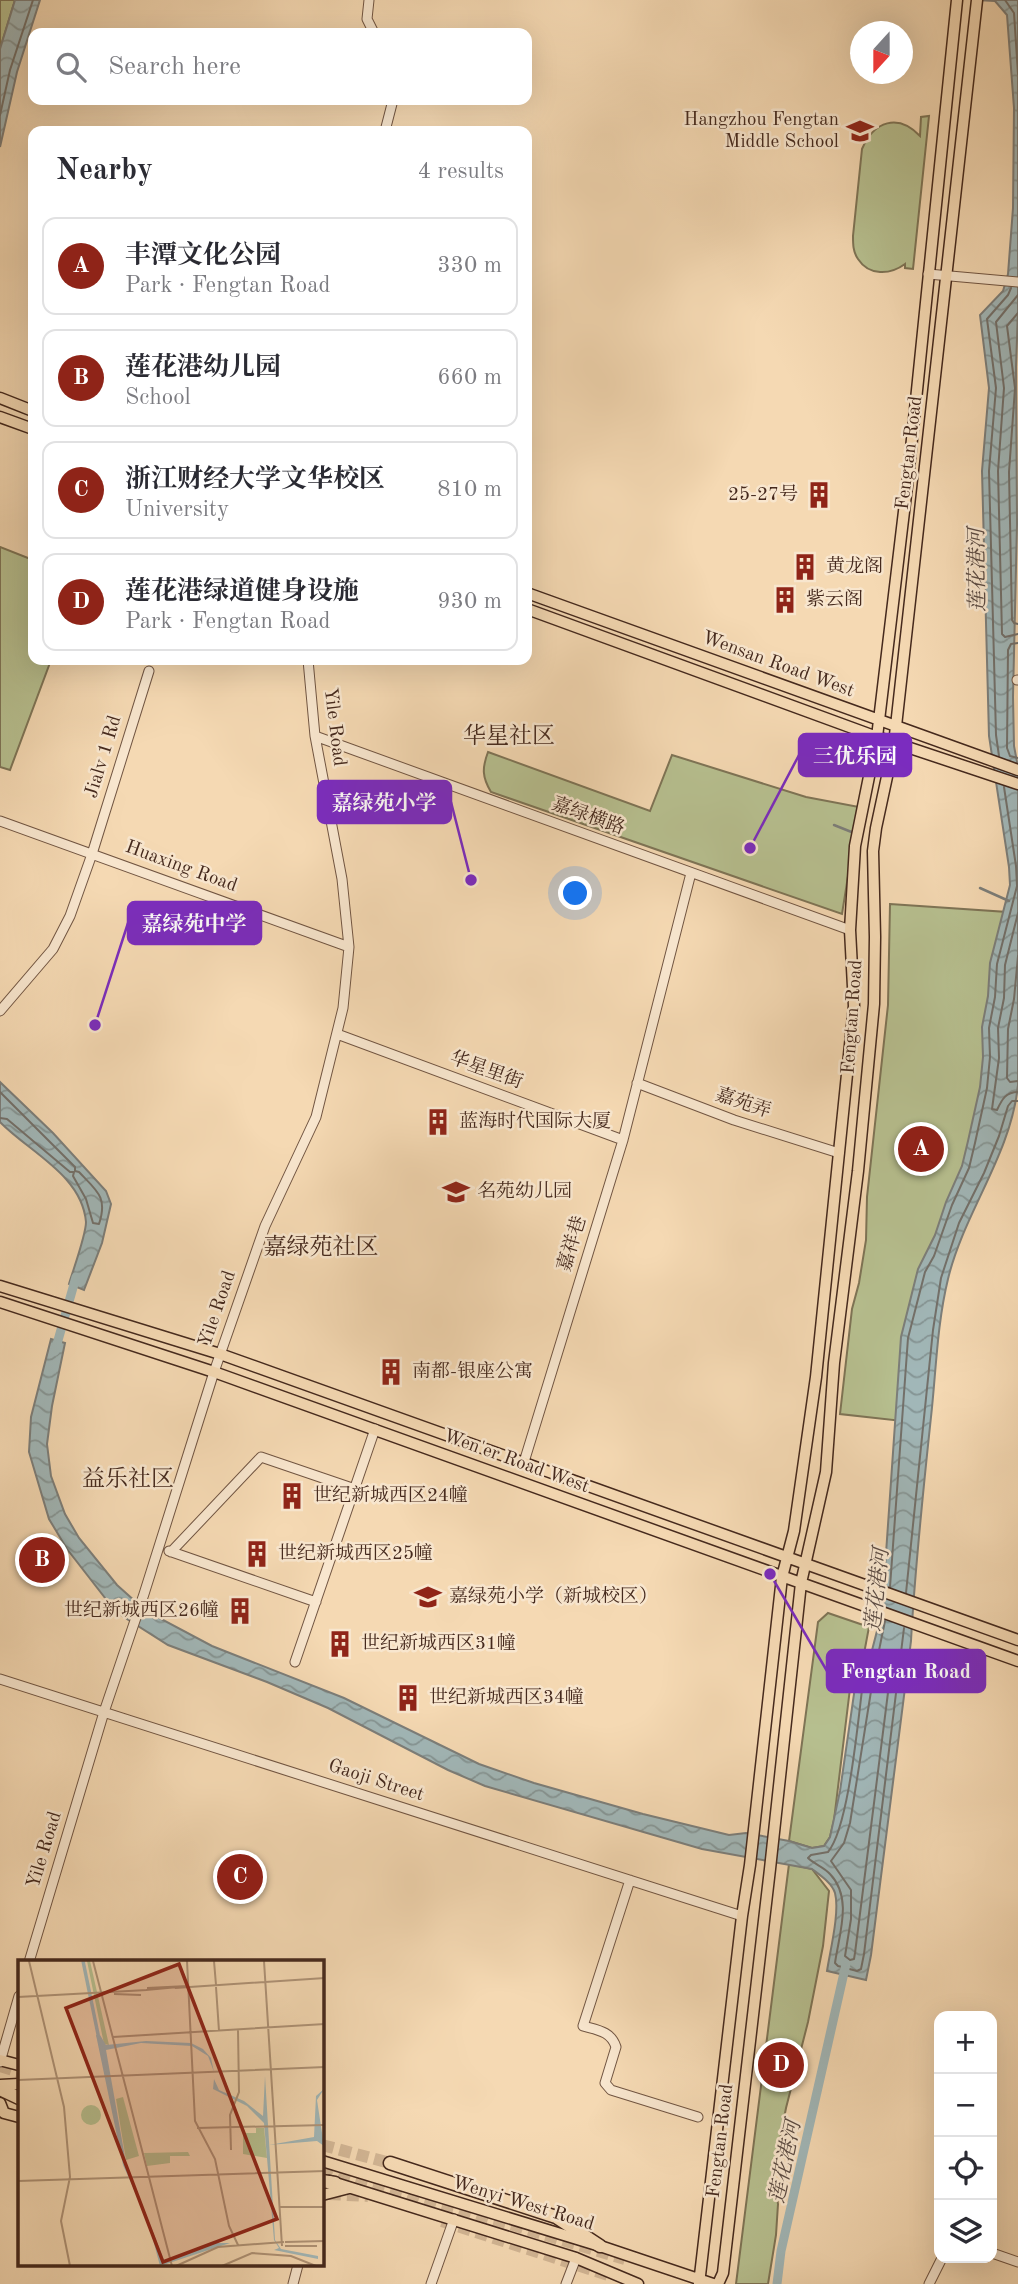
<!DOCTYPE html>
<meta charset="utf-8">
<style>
body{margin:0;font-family:"Old Standard TT","Noto Serif SC",serif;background:#f7f7f7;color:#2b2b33}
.controls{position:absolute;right:21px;bottom:21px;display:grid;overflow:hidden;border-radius:14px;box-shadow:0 7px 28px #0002}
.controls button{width:63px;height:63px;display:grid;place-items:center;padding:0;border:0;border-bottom:2px solid #e1e1e2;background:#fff;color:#2b2b33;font:35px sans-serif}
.compass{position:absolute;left:850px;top:21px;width:63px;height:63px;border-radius:50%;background:#fff;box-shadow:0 7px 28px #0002;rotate:201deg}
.you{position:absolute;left:576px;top:894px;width:24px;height:24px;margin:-18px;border:5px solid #fff;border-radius:50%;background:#1a73e8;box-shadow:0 0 0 10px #1a73e833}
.badge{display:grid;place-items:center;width:46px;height:46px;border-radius:50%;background:#8f2418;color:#fff;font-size:23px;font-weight:700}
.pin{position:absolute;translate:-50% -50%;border:4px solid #fff;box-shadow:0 2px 7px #0006}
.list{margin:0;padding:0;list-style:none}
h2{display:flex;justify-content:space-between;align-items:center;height:91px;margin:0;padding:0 28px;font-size:30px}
h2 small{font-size:23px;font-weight:400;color:#7c7c81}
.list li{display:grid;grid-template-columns:46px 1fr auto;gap:21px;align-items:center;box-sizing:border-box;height:98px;margin:0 14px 14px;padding:0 14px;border:2px solid #e1e1e2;border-radius:14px}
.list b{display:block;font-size:26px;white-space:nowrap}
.list p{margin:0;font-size:23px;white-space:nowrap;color:#7c7c81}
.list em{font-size:23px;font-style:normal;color:#7c7c81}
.icon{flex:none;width:38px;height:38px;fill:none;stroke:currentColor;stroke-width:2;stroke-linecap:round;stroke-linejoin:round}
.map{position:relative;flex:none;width:1018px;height:2284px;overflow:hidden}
.search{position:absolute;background:#fff;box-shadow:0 7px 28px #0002;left:28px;top:28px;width:504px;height:77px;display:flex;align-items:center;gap:18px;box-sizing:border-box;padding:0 24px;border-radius:14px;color:#7c7c81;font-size:26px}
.panel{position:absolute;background:#fff;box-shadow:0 7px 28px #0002;left:28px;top:126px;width:504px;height:539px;border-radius:14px}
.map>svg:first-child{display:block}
</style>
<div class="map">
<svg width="1018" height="2284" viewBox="0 0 1018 2284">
<defs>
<pattern id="water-waves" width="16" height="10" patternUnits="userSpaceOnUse" patternTransform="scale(1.75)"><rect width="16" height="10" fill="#a1b7b8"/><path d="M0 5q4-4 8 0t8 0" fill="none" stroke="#859595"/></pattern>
</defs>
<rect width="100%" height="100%" fill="#f5d9b3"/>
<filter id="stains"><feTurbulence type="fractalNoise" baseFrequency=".00286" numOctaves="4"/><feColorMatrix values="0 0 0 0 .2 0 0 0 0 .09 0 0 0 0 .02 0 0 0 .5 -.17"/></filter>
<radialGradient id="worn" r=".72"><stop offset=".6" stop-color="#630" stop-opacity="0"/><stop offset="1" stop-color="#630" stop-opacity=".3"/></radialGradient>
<path fill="#b7c090" stroke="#7e7456" stroke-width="2" d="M0 0H15L0 49Z
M929 116 913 269 905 268V264C890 275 869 276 858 259 853 252 853 244 853 236L862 149C874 121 898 113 920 136L921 117Z
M0 547 33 560V660H51L10 770 0 767Z
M488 752 650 811 672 755 806 797 859 807 842 914 491 792C482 777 482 768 488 752Z
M890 904 1007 912 986 1101 902 1421 840 1414 852 1309 859 1283 866 1240 867 1197 888 1005Z
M828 1613 869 1627 863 1659 856 1663 852 1672 834 1820 830 1837 824 1846 812 1848 789 1841 818 1622Z
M789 1864 812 1869 829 1891 823 1946 808 2022 786 2108 773 2175 778 2204 776 2235 768 2284H736Z"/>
<path fill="url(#water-waves)" stroke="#7c7e7a" stroke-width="2" d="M15 0H40L17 72 0 147V49Z
M976 0H1018V310L1016 367 1017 524 1013 697 1014 746 1018 767V1085C1011 1155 964 1212 948 1279 937 1324 936 1372 931 1417 923 1492 915 1566 911 1641L871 1955 866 1980 827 1971C830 1951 840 1912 835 1893 832 1883 820 1875 812 1869L702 1849 485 1786 448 1770 328 1708 267 1682 168 1645 116 1612 67 1549 49 1519 29 1452 31 1417 51 1339 65 1343 52 1406 47 1444 51 1476 65 1514 79 1538 117 1585 146 1611 212 1646 344 1698 479 1764 534 1783 643 1814 729 1835 746 1833 789 1841 812 1848 824 1846 830 1837 840 1791 856 1680 861 1670 869 1662 878 1627 885 1568 901 1337 918 1269 935 1235 946 1202 962 1166 968 1141 980 1087 983 1057 982 1027 988 996 990 963 1010 885 1009 867 989 736 982 471 989 388 980 315 1003 291 1008 274 1013 208 1014 108 1007 15 995 1Z
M0 1082 53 1133 106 1191 111 1204 102 1243 84 1290 69 1284C73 1270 86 1235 86 1222 82 1175 29 1152 0 1122Z"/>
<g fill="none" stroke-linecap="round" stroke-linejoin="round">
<path stroke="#73706a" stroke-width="2" d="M1005 0 1014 13 1018 74
M0 115 10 70 33 0
M1018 295 996 322 1004 388 998 471 1002 634 1005 637 1018 634
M1018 313 1007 326 1015 388 1009 472 1012 620 1014 623 1018 624
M1018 643 1011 644 1008 650 1007 748 1010 756 1018 758
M999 756 996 735 989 471 996 388 987 319 1008 295 1011 288
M1018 913 1005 965 1004 998 998 1028 999 1058 992 1109 997 1110C1002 1099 1006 1092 1018 1092
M1018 956 1014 999 1008 1029 1007 1078 1010 1082 1018 1081
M0 1092 75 1167V1171L79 1172C97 1191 108 1197 99 1224L93 1223 86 1199 73 1176 74 1172H70L7 1119 0 1118
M890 1587 908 1338 925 1272 934 1256 952 1205 969 1168 975 1143 987 1088 990 1057 989 1028 995 997 997 964 1017 886 1016 866 1004 787
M906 1593 933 1330 941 1278 959 1223 984 1173 999 1136 1008 1106 1012 1101H1018
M885 1621 876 1665 867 1674 863 1682C858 1719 849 1827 828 1852L811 1855 808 1858C814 1864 824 1867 830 1874 853 1898 839 1934 835 1963L838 1966 857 1971 861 1969 864 1954 904 1628
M885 1665H889L891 1669 855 1953 854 1959 850 1960 845 1956 851 1919V1890L831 1861 844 1843 850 1823 872 1685Z"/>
<path stroke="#7c7e7a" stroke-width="2.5" d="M834 825 854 833
M980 888 1009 901"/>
<path stroke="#a1b7b8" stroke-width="9" d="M55 1351 76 1277
M777 2284 781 2251 846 1964"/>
<path stroke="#d2b695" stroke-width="12" stroke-dasharray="12 6" stroke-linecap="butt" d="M0 2066 19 2072
M322 2145 390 2163
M322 2167 625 2259
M329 2194 368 2196
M442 2221 608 2275"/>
<defs>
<path id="minor" d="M369 0 367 19 374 33
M385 131 393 100
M928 274 1018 282
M1017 680H1018
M315 736 850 930
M0 821 349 947
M0 1011 53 949 70 916 92 854 149 671
M337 1034 623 1140
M637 1083 734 1120 839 1153
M524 1462 623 1140 691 873
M169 1551 316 1602
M171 1552 261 1457 355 1489
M295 1662 375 1429
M0 1679 742 1916
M630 1880 583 2026C597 2030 611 2031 616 2047L605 2083 611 2090 698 2117
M29 1962 104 1712 144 1594 214 1372 265 1226 316 1117 343 1008 349 947 342 879 315 736 308 660
M0 2062 19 1996
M992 2253 1018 2262
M293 2284 298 2265
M431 2284 454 2219
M566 2284 576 2258
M929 2284 942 2258"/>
<path id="major" d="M0 398 33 411
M0 417 33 429
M527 593 1018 770
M527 609 877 737 1018 784
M0 1286 220 1354 1018 1640
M0 1302 214 1372 1018 1661
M0 2060 19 2065
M0 2085 19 2084
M0 2103 4 2113 19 2117
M322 2161 600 2246 713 2284
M329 2181 576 2258 638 2284
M322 2195 349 2188
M699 2284 742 1916 750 1865 782 1577 794 1531 816 1377 854 1006 850 930 855 846 877 737 908 478 957 0
M718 2284 723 2273 770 1869 801 1583 826 1472 834 1363 858 1171 874 1004 875 937 873 851 876 828 894 744 977 0"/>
<path id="highway" d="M0 2089 19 2098
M390 2163 556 2217 600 2246
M322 2181 335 2183"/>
</defs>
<use href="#minor" stroke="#715542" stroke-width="11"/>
<use href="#major" stroke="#45291d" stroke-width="13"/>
<use href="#highway" stroke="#45291d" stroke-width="15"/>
<use href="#minor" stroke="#f8e6ce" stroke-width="9"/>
<use href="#major" stroke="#f5d9b3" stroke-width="10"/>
<use href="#highway" stroke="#f5d9b3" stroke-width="12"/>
</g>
<defs>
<symbol id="school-bare" viewBox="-9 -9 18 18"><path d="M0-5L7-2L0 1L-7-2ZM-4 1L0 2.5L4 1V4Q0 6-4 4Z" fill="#8f2418" stroke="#f8e6ce" stroke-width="2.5" paint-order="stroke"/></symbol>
<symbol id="building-bare" viewBox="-9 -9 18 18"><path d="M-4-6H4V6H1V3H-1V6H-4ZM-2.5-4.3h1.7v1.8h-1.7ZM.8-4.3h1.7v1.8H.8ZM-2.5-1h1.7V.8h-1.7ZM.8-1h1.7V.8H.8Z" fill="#8f2418" stroke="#f8e6ce" stroke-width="2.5" paint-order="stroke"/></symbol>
</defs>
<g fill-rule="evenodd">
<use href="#school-bare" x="841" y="112" width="38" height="38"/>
<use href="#building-bare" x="800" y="476" width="38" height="38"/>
<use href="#building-bare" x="786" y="548" width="38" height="38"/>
<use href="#building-bare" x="766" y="581" width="38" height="38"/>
<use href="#building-bare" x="419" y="1103" width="38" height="38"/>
<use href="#school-bare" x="437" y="1173" width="38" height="38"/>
<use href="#building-bare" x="372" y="1353" width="38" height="38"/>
<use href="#building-bare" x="273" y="1477" width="38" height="38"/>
<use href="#building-bare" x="238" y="1535" width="38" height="38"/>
<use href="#school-bare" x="409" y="1578" width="38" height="38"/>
<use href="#building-bare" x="221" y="1592" width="38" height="38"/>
<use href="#building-bare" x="321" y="1625" width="38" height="38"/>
<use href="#building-bare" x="389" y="1679" width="38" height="38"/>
</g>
<g text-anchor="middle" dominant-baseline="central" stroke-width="5" stroke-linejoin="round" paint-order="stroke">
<g font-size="19" fill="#45291d" stroke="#f8e6ce" text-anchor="start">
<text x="839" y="120" text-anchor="end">Hangzhou Fengtan<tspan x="839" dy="22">Middle School</tspan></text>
<text x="798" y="495" text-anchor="end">25-27号</text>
<text x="826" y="567">黄龙阁</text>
<text x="806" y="600">紫云阁</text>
<text x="459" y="1122">蓝海时代国际大厦</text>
<text x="477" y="1192">名苑幼儿园</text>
<text x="412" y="1372">南都-银座公寓</text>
<text x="313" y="1496">世纪新城西区24幢</text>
<text x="278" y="1554">世纪新城西区25幢</text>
<text x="449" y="1597">嘉绿苑小学（新城校区）</text>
<text x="219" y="1611" text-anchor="end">世纪新城西区26幢</text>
<text x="361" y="1644">世纪新城西区31幢</text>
<text x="429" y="1698">世纪新城西区34幢</text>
</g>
<g font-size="19" fill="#45291d" stroke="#f8e6ce">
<text transform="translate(910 453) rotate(-83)">Fengtan Road</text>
<text transform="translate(778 665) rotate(20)">Wensan Road West</text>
<text transform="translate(334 727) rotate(83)">Yile Road</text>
<text transform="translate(104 757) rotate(-73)">Jialv 1 Rd</text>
<text transform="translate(588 817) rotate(20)">嘉绿横路</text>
<text transform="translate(181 867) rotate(20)">Huaxing Road</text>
<text transform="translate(853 1017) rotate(-86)">Fengtan Road</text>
<text transform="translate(486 1071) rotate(20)">华星里街</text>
<text transform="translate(743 1104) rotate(19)">嘉苑弄</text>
<text transform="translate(573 1244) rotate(-73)">嘉祥巷</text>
<text transform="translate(218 1309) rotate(-71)">Yile Road</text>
<text transform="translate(516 1462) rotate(20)">Wen'er Road West</text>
<text transform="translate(376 1781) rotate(18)">Gaoji Street</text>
<text transform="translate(45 1850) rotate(-73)">Yile Road</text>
<text transform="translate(721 2141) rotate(-83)">Fengtan Road</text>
<text transform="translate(523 2204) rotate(17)">Wenyi West Road</text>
</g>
<g font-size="21" font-style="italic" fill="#5c4c44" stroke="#f8e6ce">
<text transform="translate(978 570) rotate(-91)">莲花港河</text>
<text transform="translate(878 1590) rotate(-84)">莲花港河</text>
<text transform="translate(786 2162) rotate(-78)">莲花港河</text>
</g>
<g font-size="23" fill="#45291d" stroke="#f8e6ce">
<text x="509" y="736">华星社区</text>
<text x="321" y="1247">嘉绿苑社区</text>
<text x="128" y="1479">益乐社区</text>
</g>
</g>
<g transform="translate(18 1960)">
<rect width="306" height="306" fill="#f5d9b3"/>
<path d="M69 1H72L91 85 86 84ZM105 137 121 196 108 200 98 139ZM63 155a10 10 0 1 1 20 0a10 10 0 1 1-20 0ZM238 168H246L249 198 225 194V173H238ZM170 192 172 196H152V203L129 206 126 193Z" fill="#b7c090"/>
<path d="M78 75H82L88 85 128 81 173 83 185 89 193 98 196 112 190 96 174 86 123 83 88 90 108 203 146 300 195 283H212L142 306 130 261 105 205ZM247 116 257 280 263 289 300 296V299L256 290 261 288 256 280 246 163 229 146 195 129 196 119 201 130 226 141 245 156ZM306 129 299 140 306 186 299 181 251 185 296 177 298 136Z" fill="#a1b7b8"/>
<path fill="none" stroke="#a1b7b8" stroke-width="3.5" d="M65 1 81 79"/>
<path fill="none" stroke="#af9377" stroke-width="2" d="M11 1 46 147 52 217 43 261 52 306M75 1 154 306M169 1 177 161 197 199 211 266 220 285M196 1 198 25M246 1 264 286M198 27 201 71M129 28 170 26M157 28 307 18M128 30 160 27M96 34 123 35M0 37 129 30M95 77 307 64M0 120 307 107M179 168 307 165M213 190 212 155 221 132 220 70M0 221 307 211M262 247H307M267 282 307 281M267 286H299M158 306 200 287 266 282M204 306 234 293 273 296 298 306"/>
<path fill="#8f2418" fill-opacity="0.15" stroke="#8f2418" stroke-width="3.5" d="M161 4 259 259 145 302 48 48Z"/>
<rect width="306" height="306" fill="none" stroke="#45291d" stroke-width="3.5"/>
</g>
<path fill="none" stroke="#7b2cbf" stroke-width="2.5" d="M750 848L799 755M471 880L451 802M95 1025L128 923M770 1574L827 1671"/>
<g fill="#7b2cbf" stroke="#f8e6ce" stroke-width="2.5">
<circle cx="750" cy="848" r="7"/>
<circle cx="471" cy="880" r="7"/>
<circle cx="95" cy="1025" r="7"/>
<circle cx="770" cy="1574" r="7"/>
</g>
<g fill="#7b2cbf" stroke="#7b2cbf" stroke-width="2.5">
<rect x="799" y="734" width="112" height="42" rx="7"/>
<rect x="318" y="781" width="133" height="42" rx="7"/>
<rect x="128" y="902" width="133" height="42" rx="7"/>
<rect x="827" y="1650" width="158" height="42" rx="7"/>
</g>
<g font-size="21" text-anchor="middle" font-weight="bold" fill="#fff">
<text x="855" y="763">三优乐园</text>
<text x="384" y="810">嘉绿苑小学</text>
<text x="194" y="931">嘉绿苑中学</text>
<text x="906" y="1678">Fengtan Road</text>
</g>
<rect width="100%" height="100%" filter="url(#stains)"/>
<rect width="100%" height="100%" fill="url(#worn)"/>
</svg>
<div class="controls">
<button>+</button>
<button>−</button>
<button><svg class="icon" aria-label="locate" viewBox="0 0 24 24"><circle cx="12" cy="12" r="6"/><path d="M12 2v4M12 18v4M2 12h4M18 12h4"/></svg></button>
<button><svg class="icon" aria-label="layers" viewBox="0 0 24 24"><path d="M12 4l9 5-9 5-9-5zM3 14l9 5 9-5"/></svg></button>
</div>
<svg class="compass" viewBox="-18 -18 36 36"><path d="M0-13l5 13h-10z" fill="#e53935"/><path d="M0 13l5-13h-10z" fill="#7c7c81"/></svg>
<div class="you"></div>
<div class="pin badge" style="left:921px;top:1149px">A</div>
<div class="pin badge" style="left:42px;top:1560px">B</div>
<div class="pin badge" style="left:240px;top:1877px">C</div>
<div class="pin badge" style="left:781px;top:2065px">D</div>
<div class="search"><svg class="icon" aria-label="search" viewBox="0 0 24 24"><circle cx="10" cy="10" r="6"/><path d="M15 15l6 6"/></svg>Search here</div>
<section class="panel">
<h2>Nearby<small>4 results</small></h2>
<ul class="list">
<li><span class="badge">A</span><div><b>丰潭文化公园</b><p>Park · Fengtan Road</p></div><em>330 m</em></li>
<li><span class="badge">B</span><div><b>莲花港幼儿园</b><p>School</p></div><em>660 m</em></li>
<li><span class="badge">C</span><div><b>浙江财经大学文华校区</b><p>University</p></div><em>810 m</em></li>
<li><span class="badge">D</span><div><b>莲花港绿道健身设施</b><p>Park · Fengtan Road</p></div><em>930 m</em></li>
</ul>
</section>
</div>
